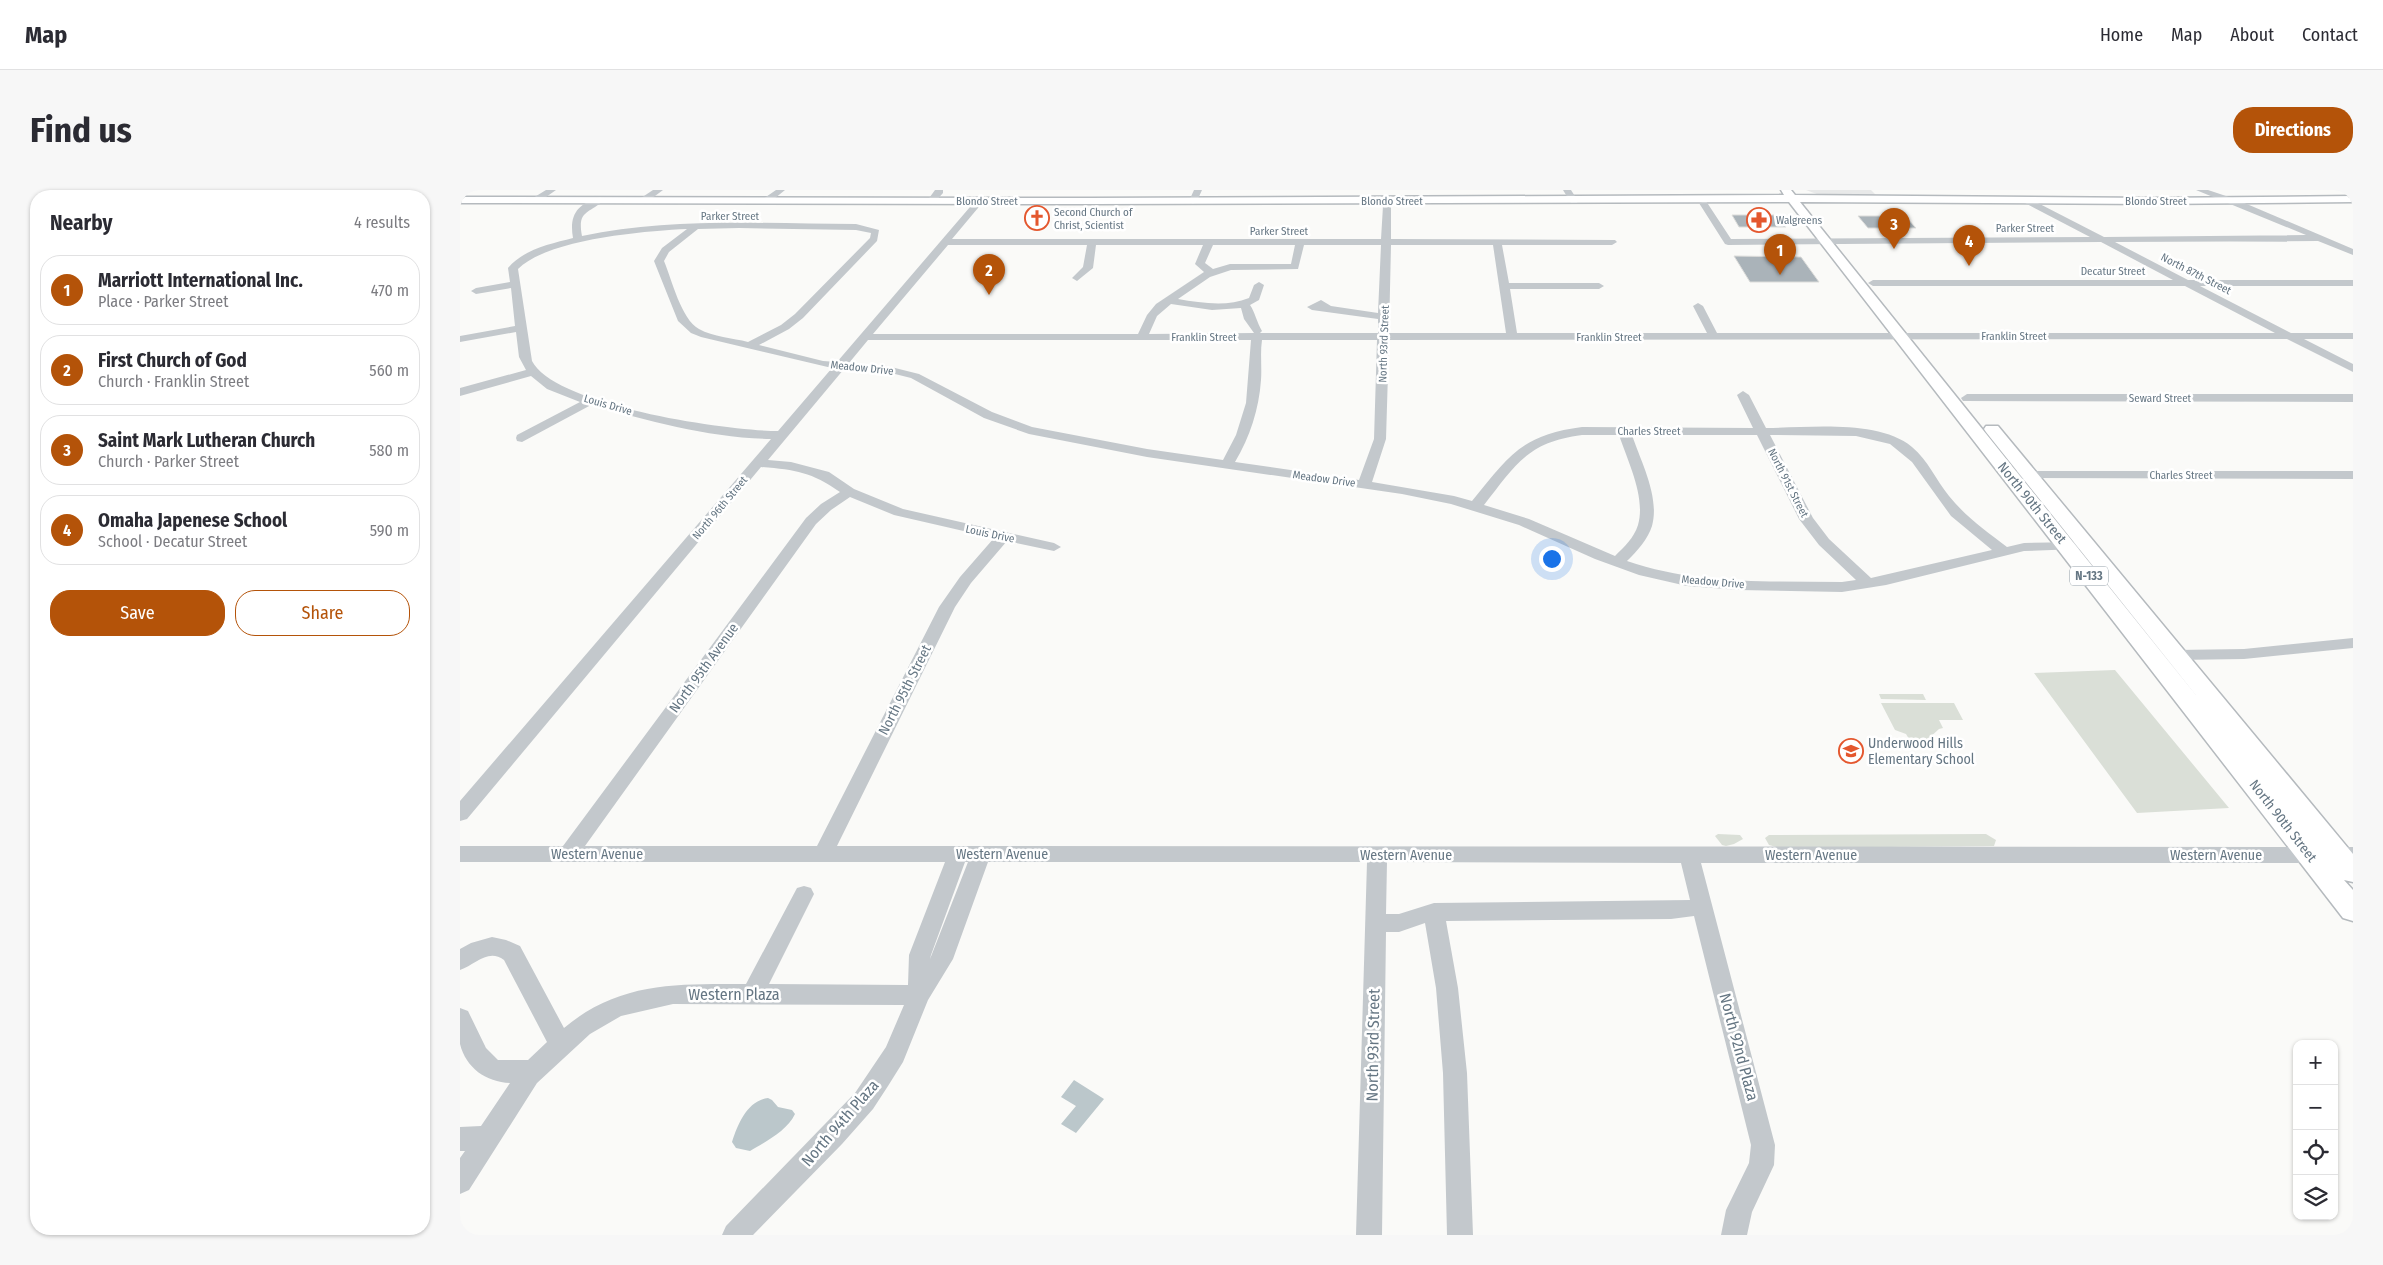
<!DOCTYPE html>
<meta charset="utf-8">
<style>
body{margin:0;font-family:"Fira Sans Condensed",sans-serif;background:#f7f7f7;color:#2b2b33}
.controls{position:absolute;right:15px;bottom:15px;display:grid;overflow:hidden;border-radius:10px;box-shadow:0 1px 4px #0004}
.controls button{width:45px;height:45px;display:grid;place-items:center;padding:0;border:0;border-bottom:1px solid #e1e1e2;background:#fff;color:#2b2b33;font:25px sans-serif}
.you{position:absolute;left:1091px;top:368px;width:18px;height:18px;margin:-12px;border:4px solid #fff;border-radius:50%;background:#1a73e8;box-shadow:0 0 0 8px #1a73e833}
.badge{display:grid;place-items:center;width:32px;height:32px;border-radius:50%;background:#b45309;color:#fff;font-size:16px;font-weight:700}
.pin{position:absolute;translate:-50% -41px;filter:drop-shadow(0 1px 2px #0008)}
.pin::after{content:'';position:absolute;top:26px;width:18px;height:15px;background:inherit;clip-path:polygon(0 0,100% 0,50% 100%)}
.list{margin:0;padding:0;list-style:none}
h2{display:flex;justify-content:space-between;align-items:center;height:65px;margin:0;padding:0 20px;font-size:21px}
h2 small{font-size:16px;font-weight:400;color:#7c7c81}
.list li{display:grid;grid-template-columns:32px 1fr auto;gap:15px;align-items:center;box-sizing:border-box;height:70px;margin:0 10px 10px;padding:0 10px;border:1px solid #e1e1e2;border-radius:20px}
.list b{display:block;font-size:19px;white-space:nowrap}
.list p{margin:0;font-size:16px;white-space:nowrap;color:#7c7c81}
.list em{font-size:16px;font-style:normal;color:#7c7c81}
.actions{display:flex;gap:10px;padding:15px 20px}
.actions a{flex:1;padding:11px 0;border:1px solid #b45309;border-radius:20px;text-align:center;font-size:18px;color:#b45309}
.actions .main{background:#b45309;color:#fff}
.icon{flex:none;width:28px;height:28px;fill:none;stroke:currentColor;stroke-width:2;stroke-linecap:round;stroke-linejoin:round}
.map{position:relative;flex:none;width:1893px;height:1045px;overflow:hidden;border-radius:20px}
header{display:flex;align-items:center;gap:30px;box-sizing:border-box;height:70px;padding:0 25px;background:#fff;border-bottom:1px solid #e1e1e2}
header strong{font-size:24px}
nav{display:flex;gap:28px;margin-inline-start:auto;font-size:18px}
.intro{display:flex;align-items:center;justify-content:space-between;box-sizing:border-box;height:120px;padding:0 30px}
h1{margin:0;font-size:35px}
.button{padding:12px 22px;border-radius:20px;background:#b45309;color:#fff;font-size:18px;font-weight:700}
main{display:flex;gap:30px;padding:0 30px}
aside{flex:1;background:#fff;border-radius:20px;box-shadow:0 1px 4px #0004}
.map>svg:first-child{display:block}
</style>
<header>
<strong>Map</strong>
<nav><a>Home</a><a>Map</a><a>About</a><a>Contact</a></nav>
</header>
<div class="intro"><h1>Find us</h1><a class="button">Directions</a></div>
<main>
<aside>
<h2>Nearby<small>4 results</small></h2>
<ul class="list">
<li><span class="badge">1</span><div><b>Marriott International Inc.</b><p>Place · Parker Street</p></div><em>470 m</em></li>
<li><span class="badge">2</span><div><b>First Church of God</b><p>Church · Franklin Street</p></div><em>560 m</em></li>
<li><span class="badge">3</span><div><b>Saint Mark Lutheran Church</b><p>Church · Parker Street</p></div><em>580 m</em></li>
<li><span class="badge">4</span><div><b>Omaha Japenese School</b><p>School · Decatur Street</p></div><em>590 m</em></li>
</ul>
<div class="actions"><a class="main">Save</a><a>Share</a></div>
</aside>
<div class="map">
<svg width="1893" height="1045" viewBox="0 0 1893 1045">
<rect width="100%" height="100%" fill="#fafaf8"/>
<path fill="#e8e9e9" d="M1346 0H1411L1417 6H1362Z"/>
<path fill="#dadfd7" d="M1655 480 1769 618 1677 623 1574 483Z
M1419 504H1463L1466 510 1421 509Z
M1421 513H1494L1503 530H1479L1483 538 1479 539 1468 549H1449L1446 544 1435 540Z
M1258 644 1280 645 1283 649 1274 654 1266 656 1262 655 1255 646Z
M1526 644 1536 650 1534 656 1320 658 1309 655 1305 648 1309 645Z"/>
<path fill="#bbc7cb" d="M614 890 644 909 616 943 601 934 616 916 601 907Z
M308 908 312 910 318 917 332 920 335 924C327 941 305 952 290 961L276 958 272 952C278 934 287 911 308 908Z"/>
<path fill="#aab3b9" stroke="#dcdcda" d="M1272 25H1318L1326 37H1279Z
M1398 26H1445L1456 38H1408Z
M1274 66 1341 67 1359 92H1290Z"/>
<g fill="none" stroke-linecap="round" stroke-linejoin="round">
<defs>
<path id="major" d="M1321 0H1331L1335 5 1692 8 1893 6V12L1692 14 1340 12 1743 514 1526 242 1524 239 1526 236H1538L1893 664V692L1884 690 1893 700V731L1883 728 1329 12 631 14 0 13V7L631 8 1324 5Z"/>
</defs>
<use href="#major" stroke="#b5babe" stroke-width="3"/>
<path fill="#c3c8cc" fill-rule="evenodd" d="M86 0H96L79 12H73V8Z
M193 0H203L187 12H181V8Z
M316 0H325L309 13H303V9Z
M475 0H483V3L474 13H468L467 11Z
M734 0H742L737 11 733 14 729 11Z
M1103 0H1111L1118 11 1117 13H1111Z
M1736 0H1748L1775 9 1893 59V65L1858 51 1655 52 1728 90H1893V96H1740L1831 143H1893V149H1844L1893 174V182L1827 149 929 150 926 249 912 292 994 306 1012 311C1049 266 1061 245 1122 237L1293 238 1277 205 1283 201 1289 205 1306 238C1348 238 1418 229 1452 257 1468 270 1476 290 1489 306 1506 327 1526 341 1547 357L1564 353 1623 352 1625 355 1623 358 1618 359 1564 361 1426 395 1382 402 1279 400 1227 396 1179 385 1135 369 1059 335 991 314 942 304 687 267 569 244 524 228 451 188 427 182 384 179 308 270 331 272 369 282 394 299 443 319 594 353 601 357 594 361 547 351 511 393 495 417 377 656 1893 657V673H1241L1315 955 1314 975 1292 1022 1287 1045H1261L1266 1020 1289 973 1291 955 1234 726 1211 729 986 731 998 798 1007 883 1013 1045H987L983 883 976 798 965 733 939 742H926L922 1045H896L907 672H528L493 769 468 810 443 872 428 896 413 919 382 954 293 1045H262L266 1036 395 903 426 857 444 815 213 814 161 826 130 844 77 893 9 1000 0 1004V968L5 961H0V937L21 936 50 893C26 892 6 878 0 854 0 843 0 829 0 818L8 821 26 858 38 870H68L87 852 44 770C28 758 15 775 0 780V759L11 753 32 747 46 750 60 756 104 838C160 791 218 794 286 794L337 698 344 696 351 698 354 704 309 794 448 795 449 765 485 672H0V656H103L346 328 361 314 380 302C351 282 336 280 301 277L7 629 0 631V611L311 249C250 248 190 231 131 215L62 252 57 251 56 248 57 245 120 212 87 199 71 186 0 206V198L66 180 59 167 56 142 0 152V146L55 136 51 98 16 104 11 101 16 98 50 92 48 78C64 59 90 54 113 48 109 25 117 14 140 7L144 10C129 24 117 20 122 46 212 27 305 34 396 34L419 40 417 51 343 128 329 139 299 155 363 171 377 172 516 10 519 9 523 12 492 49H921L923 16 931 8 935 11 931 16V49L1155 50 1157 52 1152 55H1042L1049 93H1139L1144 96 1139 99H1050L1057 143H1247L1233 116 1238 113 1243 116 1257 143H1815L1725 96H1413L1408 93 1413 90H1713L1641 52 1268 55 1265 54 1239 13 1246 11 1271 49 1630 47 1565 13 1564 11 1568 8 1644 47 1846 45ZM279 38 396 40 411 43 410 48 335 124 321 135 288 152C273 148 253 147 239 139 221 129 212 90 204 71L209 62 238 39ZM227 39 202 58 194 71 218 131 231 143 241 147 372 178 318 241C268 241 95 216 72 171L58 79C88 49 184 41 227 39ZM488 55H627L623 77 612 88 617 91 633 78 636 55H743L735 74 744 82 696 114 687 125 678 144H413ZM753 55H835L831 74H770L753 79 745 73ZM844 55H921L918 123 871 116 861 110 847 117 852 120 918 129V143H800L802 141C797 133 795 122 790 115L799 110 804 95 799 92 794 95 789 108C767 117 742 113 718 109L750 87 771 80 838 79ZM931 55H1033L1046 143H929ZM711 114 752 120 781 118 784 129 794 143 689 144 697 126ZM408 150H791L786 213 776 245 763 270 687 259 572 237 532 222 459 184 427 176 389 173ZM802 150H917L914 249 899 290 775 272C790 247 799 219 801 190 802 176 800 163 802 150ZM1122 245H1159C1168 272 1186 307 1178 335 1174 348 1164 357 1155 366L1069 329 1024 315C1056 274 1068 252 1122 245ZM1172 245H1297L1339 329 1359 355 1396 390 1382 392C1310 391 1236 395 1167 371 1177 361 1188 349 1192 336 1200 307 1181 272 1172 245ZM1310 245 1396 246 1430 254 1452 272 1491 326 1532 360 1411 388 1369 349 1353 328ZM390 307 434 325 534 348 500 387 479 417 357 656H125L356 334 371 320ZM505 672H508L470 769 471 765ZM927 672 1221 673 1230 710 974 713 939 724H926Z
M1507 204H1893V212L1503 211 1501 208Z
M1556 281H1893V289L1551 288 1549 285 1551 282Z
M1893 448V458L1784 469 1716 470 1710 469 1708 465 1710 461 1716 460 1784 459Z"/>
<use href="#major" fill="#fff" fill-rule="evenodd"/>
</g>
<defs>
<symbol id="church-ring" viewBox="-11 -11 22 22"><circle r="9.5" fill="#fff" stroke="#e4572e" stroke-width="1.5"/><path d="M-1.2-6h2.4v3.5h3.3v2.4h-3.3V6h-2.4V-.1h-3.3v-2.4h3.3Z" fill="#e4572e"/></symbol>
<symbol id="pharmacy-ring" viewBox="-11 -11 22 22"><circle r="9.5" fill="#fff" stroke="#e4572e" stroke-width="1.5"/><path d="M-2-6h4v4h4v4h-4v4h-4v-4h-4v-4h4Z" fill="#e4572e"/></symbol>
<symbol id="school-ring" viewBox="-11 -11 22 22"><circle r="9.5" fill="#fff" stroke="#e4572e" stroke-width="1.5"/><path d="M0-5L7-2L0 1L-7-2ZM-4 1L0 2.5L4 1V4Q0 6-4 4Z" fill="#e4572e"/></symbol>
</defs>
<g fill-rule="evenodd">
<use href="#church-ring" x="563" y="14" width="28" height="28"/>
<use href="#pharmacy-ring" x="1285" y="16" width="28" height="28"/>
<use href="#school-ring" x="1377" y="547" width="28" height="28"/>
</g>
<g text-anchor="middle" dominant-baseline="central" stroke-width="5" stroke-linejoin="round" paint-order="stroke">
<g font-size="11" fill="#657683" stroke="#fff">
<text x="527" y="11">Blondo Street</text>
<text x="932" y="11">Blondo Street</text>
<text x="1696" y="11">Blondo Street</text>
<text x="270" y="26">Parker Street</text>
<text x="1565" y="38">Parker Street</text>
<text x="819" y="41">Parker Street</text>
<text x="1653" y="81">Decatur Street</text>
<text transform="translate(1736 84) rotate(27)">North 87th Street</text>
<text x="1554" y="146">Franklin Street</text>
<text x="744" y="147">Franklin Street</text>
<text x="1149" y="147">Franklin Street</text>
<text transform="translate(924 154) rotate(-88)">North 93rd Street</text>
<text transform="translate(402 178) rotate(6)">Meadow Drive</text>
<text x="1700" y="208">Seward Street</text>
<text transform="translate(148 215) rotate(16)">Louis Drive</text>
<text x="1189" y="241">Charles Street</text>
<text x="1721" y="285">Charles Street</text>
<text transform="translate(864 289) rotate(8)">Meadow Drive</text>
<text transform="translate(1328 293) rotate(63)">North 91st Street</text>
<text transform="translate(260 318) rotate(-50)">North 96th Street</text>
<text transform="translate(530 344) rotate(12)">Louis Drive</text>
<text transform="translate(1253 392) rotate(5)">Meadow Drive</text>
</g>
<g font-size="11" fill="#657683" stroke="#fff" text-anchor="start">
<text x="594" y="22">Second Church of<tspan x="594" dy="13">Christ, Scientist</tspan></text>
<text x="1316" y="30">Walgreens</text>
</g>
<rect fill="#fff" stroke="#939fa8" stroke-width="1" x="1610" y="376.5" width="38" height="19" rx="4"/>
<g font-size="12" font-weight="bold" fill="#657683">
<text x="1629" y="386">N-133</text>
</g>
<g font-size="14" fill="#657683" stroke="#fff">
<text transform="translate(1572 313) rotate(51)">North 90th Street</text>
<text transform="translate(244 478) rotate(-54)">North 95th Avenue</text>
<text transform="translate(445 500) rotate(-63)">North 95th Street</text>
<text transform="translate(1823 631) rotate(52)">North 90th Street</text>
<text x="137" y="664">Western Avenue</text>
<text x="542" y="664">Western Avenue</text>
<text x="946" y="665">Western Avenue</text>
<text x="1351" y="665">Western Avenue</text>
<text x="1756" y="665">Western Avenue</text>
</g>
<g font-size="14" fill="#657683" stroke="#fff" text-anchor="start">
<text x="1408" y="553">Underwood Hills<tspan x="1408" dy="16">Elementary School</tspan></text>
</g>
<g font-size="16" fill="#657683" stroke="#fff">
<text x="274" y="804">Western Plaza</text>
<text transform="translate(913 855) rotate(-89)">North 93rd Street</text>
<text transform="translate(1279 857) rotate(75)">North 92nd Plaza</text>
<text transform="translate(380 933) rotate(-49)">North 94th Plaza</text>
</g>
</g>
</svg>
<div class="controls">
<button>+</button>
<button>−</button>
<button><svg class="icon" aria-label="locate" viewBox="0 0 24 24"><circle cx="12" cy="12" r="6"/><path d="M12 2v4M12 18v4M2 12h4M18 12h4"/></svg></button>
<button><svg class="icon" aria-label="layers" viewBox="0 0 24 24"><path d="M12 4l9 5-9 5-9-5zM3 14l9 5 9-5"/></svg></button>
</div>
<div class="you"></div>
<div class="pin badge" style="left:1320px;top:85px">1</div>
<div class="pin badge" style="left:529px;top:105px">2</div>
<div class="pin badge" style="left:1434px;top:59px">3</div>
<div class="pin badge" style="left:1509px;top:76px">4</div>
</div>
</main>
